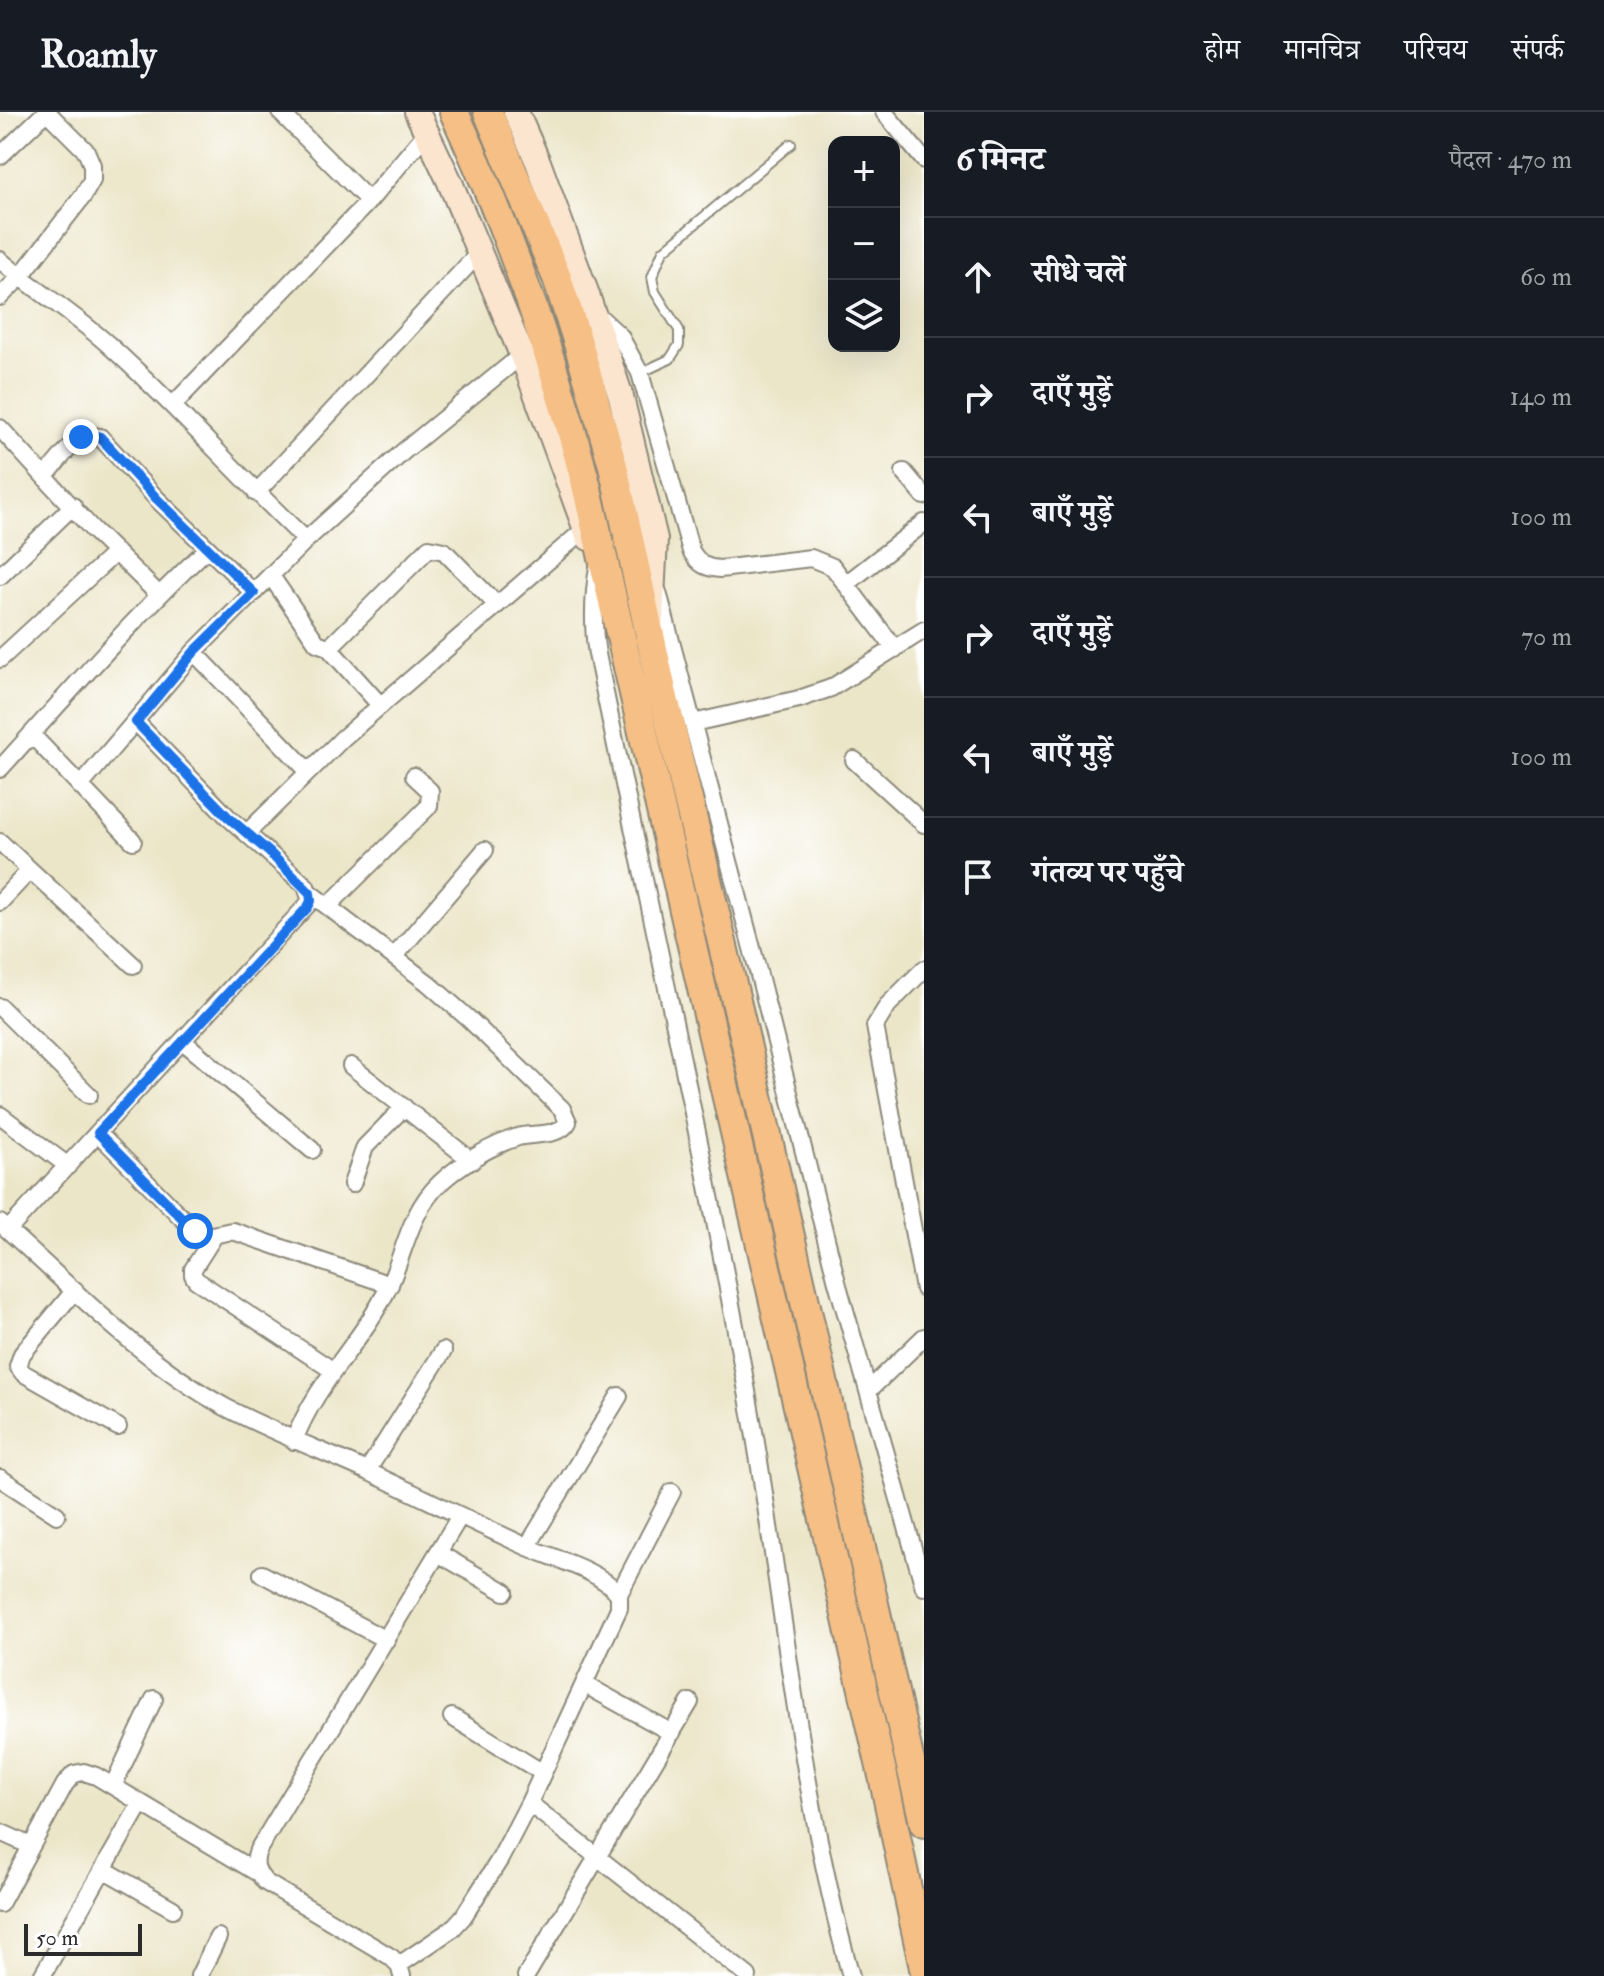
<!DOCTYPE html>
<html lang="hi">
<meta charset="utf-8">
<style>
body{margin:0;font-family:"IM FELL Double Pica","Noto Serif Devanagari",serif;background:#242831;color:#f1f3f6}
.controls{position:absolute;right:24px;top:24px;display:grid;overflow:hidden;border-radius:16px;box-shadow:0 8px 32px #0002}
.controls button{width:72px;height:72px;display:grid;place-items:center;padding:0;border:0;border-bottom:2px solid #363941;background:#171b24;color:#f1f3f6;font:40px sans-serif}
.scale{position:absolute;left:24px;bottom:20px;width:118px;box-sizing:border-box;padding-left:8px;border:4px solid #2b2b2b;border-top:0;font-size:22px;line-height:28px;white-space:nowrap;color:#2b2b2b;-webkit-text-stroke:6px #fff;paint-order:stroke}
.stop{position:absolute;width:24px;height:24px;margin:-18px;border:6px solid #1a73e8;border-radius:50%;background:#fff}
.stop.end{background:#1a73e8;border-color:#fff;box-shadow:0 2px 8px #0008}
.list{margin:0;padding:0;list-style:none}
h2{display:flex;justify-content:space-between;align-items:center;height:104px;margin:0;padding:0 32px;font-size:34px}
h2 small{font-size:26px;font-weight:400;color:#9ea1a6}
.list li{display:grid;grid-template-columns:52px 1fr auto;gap:24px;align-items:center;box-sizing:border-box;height:120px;padding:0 32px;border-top:2px solid #363941}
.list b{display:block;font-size:30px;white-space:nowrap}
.list em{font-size:26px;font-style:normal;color:#9ea1a6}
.icon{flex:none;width:44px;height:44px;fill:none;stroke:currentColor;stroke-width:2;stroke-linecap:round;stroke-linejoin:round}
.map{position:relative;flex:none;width:924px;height:1864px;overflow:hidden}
header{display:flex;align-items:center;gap:48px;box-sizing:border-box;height:112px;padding:0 40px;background:#171b24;border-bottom:2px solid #363941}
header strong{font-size:38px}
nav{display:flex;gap:44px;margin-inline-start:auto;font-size:28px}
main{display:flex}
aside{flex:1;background:#171b24}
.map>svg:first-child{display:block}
</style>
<header>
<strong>Roamly</strong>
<nav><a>होम</a><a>मानचित्र</a><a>परिचय</a><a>संपर्क</a></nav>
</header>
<main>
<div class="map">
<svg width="924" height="1864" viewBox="0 0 924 1864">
<rect width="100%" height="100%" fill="#fff"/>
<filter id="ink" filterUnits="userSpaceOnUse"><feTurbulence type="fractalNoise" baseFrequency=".0125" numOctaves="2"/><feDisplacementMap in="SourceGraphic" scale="16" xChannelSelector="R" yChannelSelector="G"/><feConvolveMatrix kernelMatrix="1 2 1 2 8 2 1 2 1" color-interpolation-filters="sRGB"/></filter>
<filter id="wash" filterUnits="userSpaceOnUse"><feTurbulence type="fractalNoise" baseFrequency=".006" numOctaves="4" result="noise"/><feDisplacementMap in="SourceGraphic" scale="32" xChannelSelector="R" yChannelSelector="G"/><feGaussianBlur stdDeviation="1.8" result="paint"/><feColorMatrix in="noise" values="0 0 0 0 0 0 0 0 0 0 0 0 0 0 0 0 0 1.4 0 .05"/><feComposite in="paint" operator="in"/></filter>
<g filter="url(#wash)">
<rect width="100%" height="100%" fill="#ece6c9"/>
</g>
<g filter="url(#ink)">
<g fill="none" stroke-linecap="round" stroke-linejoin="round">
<defs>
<path id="service" d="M640 261 670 247 679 233V218L655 180 652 165 663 139 791 32"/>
<path id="minor" d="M280 0 369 89
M884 0 924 48
M0 44 46 0
M0 148C36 179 76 203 111 235 179 296 239 365 306 428
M0 185 20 165 83 84 92 68V53L86 39 47 0
M594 200 620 224 640 261 691 439C699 452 705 456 720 457L811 446 833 455 895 537
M174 292 369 89 427 20
M0 316 93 418 158 482
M904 360 924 384
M46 363C60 348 76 319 100 325L157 387 254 481
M256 381 479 141
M598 455C593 486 592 512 597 542 650 803 710 1063 755 1325 785 1503 802 1690 851 1864
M0 464 73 394
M271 464 317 531 328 535 335 530 429 436 444 439 497 493
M846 472 924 411
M658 480 758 859 837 1170 924 1475
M328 535 380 593
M194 540 308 659
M0 547 116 440
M693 611 799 587 831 576 924 518
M31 622 133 729
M854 648 924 712
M0 657C68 582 133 506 207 437
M80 674 194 540 306 428 404 339 522 243
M247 721 343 626 585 417
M0 730 133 853
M0 790 30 758
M328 794 429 694 430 679 414 664
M394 845 485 738
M924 857 888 893 875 914 924 1177
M0 895 89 983
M184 930 312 1038
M351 954 472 1049
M0 1003 68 1054
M98 1021 195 1119C209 1127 218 1121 233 1119L390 1173
M352 1072 365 1035 404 995
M0 1111C71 1174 141 1249 225 1295 272 1320 321 1338 369 1360 420 1384 471 1409 523 1433 553 1447 596 1456 619 1482V1496L529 1691 500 1747 463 1805 452 1817 399 1853
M8 1118 311 789 306 774 228 705 136 610
M214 1124 193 1157V1163L196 1168 332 1258
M75 1178 22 1242 18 1254 23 1261 118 1315
M869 1278 924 1225
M294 1329C316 1269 363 1230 389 1174 405 1139 410 1099 440 1071 460 1052 492 1033 518 1025 533 1021 560 1025 568 1010L562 997 470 908 428 871 310 781
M367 1359 443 1239
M0 1366 57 1403
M527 1435 619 1284
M438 1441 505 1480
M262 1462 386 1528
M619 1482 672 1380
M584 1572 672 1621
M452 1605 543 1661
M113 1674 154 1587
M529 1691 748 1864
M0 1720 31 1734
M103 1757 173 1797
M0 1792 65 1672 74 1662 84 1660 96 1664 256 1760
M42 1864 141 1691
M199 1864 218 1825
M402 1864 399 1853 391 1845 265 1770C256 1759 253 1752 258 1738L460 1404
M526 1864 690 1590"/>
<path id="secondary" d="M417 0 449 68 522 243 589 426
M516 0 538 50 586 180 621 285 655 427 651 506"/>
<path id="trunk" d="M454 0C509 119 552 241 585 368L883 1664 924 1856
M488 0 557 166 578 231 613 354 661 574 742 914 924 1711"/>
</defs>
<use href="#service" stroke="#8c887a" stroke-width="12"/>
<use href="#minor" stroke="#8c887a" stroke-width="20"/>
<use href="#secondary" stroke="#8c887a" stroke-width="28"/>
<use href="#trunk" stroke="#8c887a" stroke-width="32"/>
<use href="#service" stroke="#fff" stroke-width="8"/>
<use href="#minor" stroke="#fff" stroke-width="16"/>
<use href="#secondary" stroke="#fbe5cf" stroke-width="24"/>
<use href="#trunk" stroke="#f5bf86" stroke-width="28"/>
</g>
</g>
<g fill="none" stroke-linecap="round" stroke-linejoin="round" filter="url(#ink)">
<path stroke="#1a73e8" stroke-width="10" d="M81 325 91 323 100 325 157 387 254 481 194 540 136 610 228 705 269 740 310 781 311 789 308 795 98 1021 195 1119"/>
</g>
</svg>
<div class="controls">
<button>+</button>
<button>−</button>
<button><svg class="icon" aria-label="layers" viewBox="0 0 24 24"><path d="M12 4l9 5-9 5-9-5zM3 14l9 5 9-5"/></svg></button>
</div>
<div class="scale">50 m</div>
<div class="stop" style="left:195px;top:1119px"></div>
<div class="stop end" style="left:81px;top:325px"></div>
</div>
<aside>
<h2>6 मिनट<small>पैदल · 470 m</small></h2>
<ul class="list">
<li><svg class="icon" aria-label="ahead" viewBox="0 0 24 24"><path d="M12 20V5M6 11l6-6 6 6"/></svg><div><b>सीधे चलें</b></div><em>60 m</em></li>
<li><svg class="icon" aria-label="right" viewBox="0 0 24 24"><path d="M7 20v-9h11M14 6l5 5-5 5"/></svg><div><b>दाएँ मुड़ें</b></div><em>140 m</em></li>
<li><svg class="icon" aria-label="left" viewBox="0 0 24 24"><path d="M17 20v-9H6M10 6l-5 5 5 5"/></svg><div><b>बाएँ मुड़ें</b></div><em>100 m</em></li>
<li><svg class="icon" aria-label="right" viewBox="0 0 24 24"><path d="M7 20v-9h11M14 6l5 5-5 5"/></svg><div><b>दाएँ मुड़ें</b></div><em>70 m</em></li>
<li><svg class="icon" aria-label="left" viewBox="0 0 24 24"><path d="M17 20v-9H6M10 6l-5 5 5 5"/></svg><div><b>बाएँ मुड़ें</b></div><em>100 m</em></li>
<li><svg class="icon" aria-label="arrive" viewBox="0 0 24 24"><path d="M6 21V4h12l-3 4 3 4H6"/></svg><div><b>गंतव्य पर पहुँचे</b></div></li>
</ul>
</aside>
</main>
